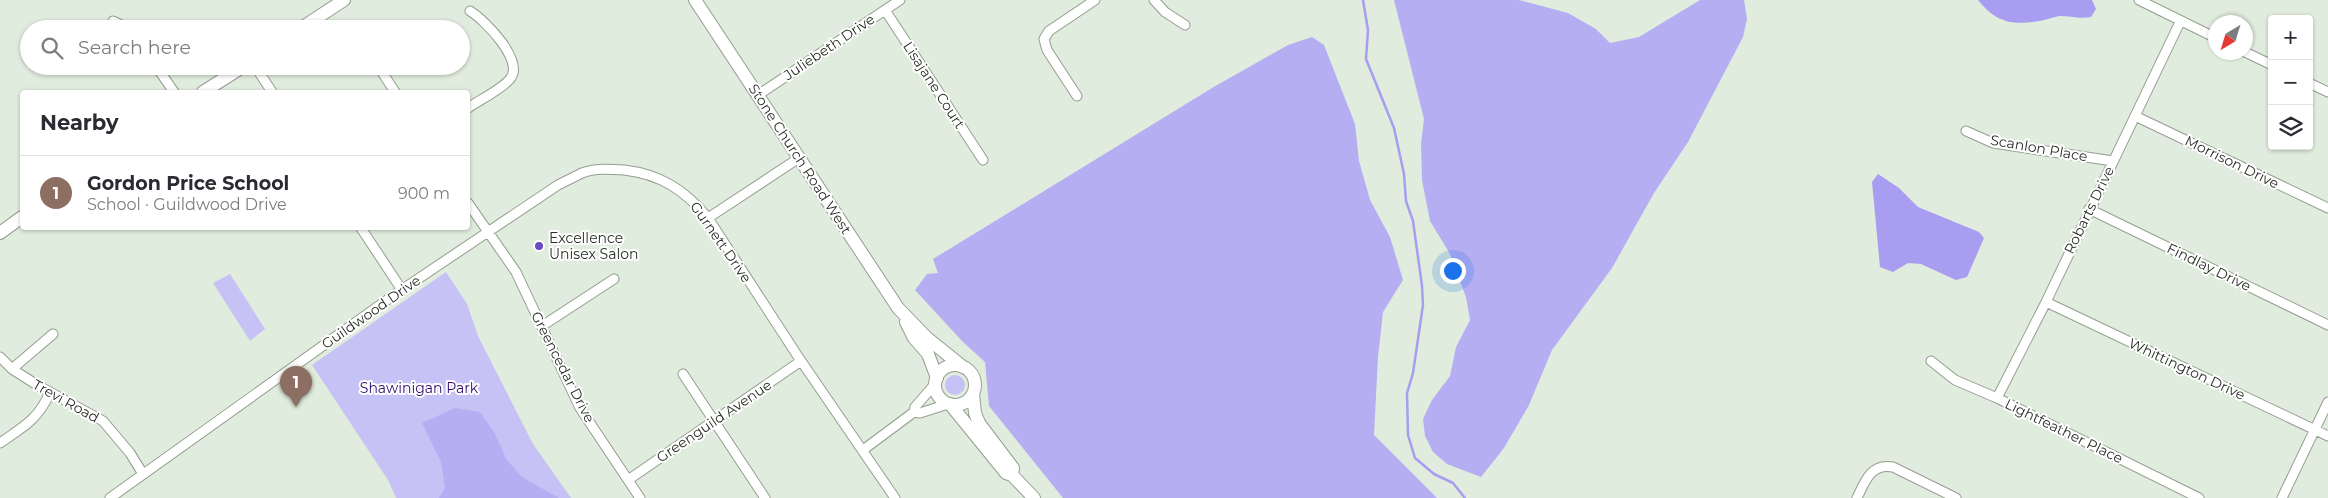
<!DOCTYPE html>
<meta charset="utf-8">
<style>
body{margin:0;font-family:Montserrat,sans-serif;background:#f2f2f3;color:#2b2b33}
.controls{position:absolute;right:15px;top:15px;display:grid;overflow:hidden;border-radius:5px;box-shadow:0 1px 4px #0004}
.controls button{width:45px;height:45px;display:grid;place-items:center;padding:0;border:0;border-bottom:1px solid #e1e1e2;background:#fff;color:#2b2b33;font:25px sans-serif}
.compass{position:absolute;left:2208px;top:15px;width:45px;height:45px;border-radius:50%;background:#fff;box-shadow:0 1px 4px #0004;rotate:218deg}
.you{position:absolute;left:1452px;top:270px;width:18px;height:18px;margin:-12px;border:4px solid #fff;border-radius:50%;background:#1a73e8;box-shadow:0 0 0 8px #1a73e833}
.badge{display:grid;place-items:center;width:32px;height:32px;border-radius:50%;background:#ea580c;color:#fff;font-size:16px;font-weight:700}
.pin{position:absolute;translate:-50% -41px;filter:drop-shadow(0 1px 2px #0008)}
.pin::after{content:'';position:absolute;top:26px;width:18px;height:15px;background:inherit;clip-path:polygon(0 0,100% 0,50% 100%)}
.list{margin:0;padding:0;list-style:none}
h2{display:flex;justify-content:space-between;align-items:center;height:65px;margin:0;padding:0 20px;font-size:21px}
h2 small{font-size:16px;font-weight:400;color:#7c7c81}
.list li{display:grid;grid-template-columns:32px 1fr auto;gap:15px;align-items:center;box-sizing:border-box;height:75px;padding:0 20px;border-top:1px solid #e1e1e2}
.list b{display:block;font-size:19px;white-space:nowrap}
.list p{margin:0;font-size:16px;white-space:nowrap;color:#7c7c81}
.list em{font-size:16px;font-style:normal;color:#7c7c81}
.icon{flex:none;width:28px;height:28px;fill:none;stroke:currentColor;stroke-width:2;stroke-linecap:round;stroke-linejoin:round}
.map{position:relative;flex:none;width:2328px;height:498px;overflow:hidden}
.search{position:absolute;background:#fff;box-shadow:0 1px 4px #0004;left:20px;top:20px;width:450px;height:55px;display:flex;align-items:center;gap:12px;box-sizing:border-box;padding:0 18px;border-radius:28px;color:#7c7c81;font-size:19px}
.panel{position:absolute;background:#fff;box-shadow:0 1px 4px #0004;left:20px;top:90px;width:450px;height:140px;border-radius:5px}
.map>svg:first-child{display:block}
</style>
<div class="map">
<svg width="2328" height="498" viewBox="0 0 2328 498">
<rect width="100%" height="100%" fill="#e0ecdd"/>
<path fill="#c7c2f6" d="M446 272 467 304 478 336 533 444 571 498H396L388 480 312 365Z
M230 274 265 329 250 341 213 283Z
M945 385a10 10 0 1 1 20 0a10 10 0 1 1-20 0Z"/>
<path fill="#b6aef2" d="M1394 0H1519L1568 13 1596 29 1610 43 1639 37 1700 0H1744L1747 19 1743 37 1688 142 1654 193 1612 268 1552 350 1529 405 1504 448 1481 477 1447 464 1433 452 1425 436 1423 419 1432 400 1450 376 1456 347 1470 320 1466 297 1450 254 1430 221 1422 180 1421 144 1424 119Z
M1312 37 1324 45 1355 124 1359 161 1370 200 1390 237 1403 280 1383 312 1378 357 1374 435 1437 498H1063L989 406 985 362 963 342 915 290 927 274 938 273 933 259 1212 88 1288 45Z
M455 408 480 412 494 432 507 460 522 477 559 498H439L445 488 441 462 422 423Z"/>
<path fill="#a89df1" d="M1978 0H2092L2096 9 2091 17C2080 19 2070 16 2059 16 2054 17 2049 19 2044 20 2015 26 1997 24 1978 0Z
M1878 174 1899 188 1918 207 1979 232 1984 238 1967 277 1956 280 1921 264 1908 263 1893 272 1880 267 1872 182Z"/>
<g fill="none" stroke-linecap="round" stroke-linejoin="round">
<path stroke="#a89df1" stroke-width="2.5" d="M1363 0 1368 30 1366 59 1394 128 1404 174 1406 201 1413 221 1422 286 1423 305 1413 373 1407 393 1408 435 1415 458 1434 474 1453 483 1465 498"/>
<defs>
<path id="minor" d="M1154 0 1165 12 1185 25
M2139 0 2216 38
M885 10 983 160
M113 21 130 29
M2245 52 2272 65
M156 66 174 92
M255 66 272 92
M378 66 395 92
M2309 83 2328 92
M758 95 900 0
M1077 96 1047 50 1044 39 1049 31 1095 0
M468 108C479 100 501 90 510 79 525 61 485 20 470 11
M2135 116 2328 208
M1966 131 1993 143 2113 161
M468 203 516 272 580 408 640 498
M2089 209 2328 325
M708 218 799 158
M361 228 402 290
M2046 302 2328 436
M542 326 614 279
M0 357 12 369 37 385 103 421 130 453 143 474
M1931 361 1955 380 1997 398 2199 498
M12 369 53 334
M683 374 765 498
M1997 398 2046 302 2180 22
M914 412 920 413 948 404
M0 443C23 427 39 419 50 392
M863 450 914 412 915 407 935 384
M628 480 801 361
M110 498 394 295 558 185C566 181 574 177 582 173 595 168 610 169 624 170 660 174 685 190 708 218L797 355 895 498
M1857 498C1865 481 1871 463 1893 467L1956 498
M2282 498 2328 402"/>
<path id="secondary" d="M695 0 898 308 927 338 963 367
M300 29 344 0
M203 92 244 66
M0 233 22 217
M906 322 914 338 928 354 937 378
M935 385a20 20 0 1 1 40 0a20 20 0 1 1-40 0Z
M973 394 975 413 979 423 1013 468 1012 475
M950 404 1006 473 1012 475 1034 498"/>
</defs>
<use href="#minor" stroke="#949e90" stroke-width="11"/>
<use href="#secondary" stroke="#949e90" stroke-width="14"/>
<use href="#minor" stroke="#fff" stroke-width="9"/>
<use href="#secondary" stroke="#fff" stroke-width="12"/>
</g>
<circle fill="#684bc4" stroke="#fff" stroke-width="2" cx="539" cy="246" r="5"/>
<g text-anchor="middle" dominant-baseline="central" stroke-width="4" stroke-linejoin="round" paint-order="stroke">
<g font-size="14" fill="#2a2e28" stroke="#fff">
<text transform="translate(829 47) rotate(-34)">Juliebeth Drive</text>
<text transform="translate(934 85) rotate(57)">Lisajane Court</text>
<text transform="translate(2039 148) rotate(10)">Scanlon Place</text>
<text transform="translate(800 159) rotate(57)">Stone Church Road West</text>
<text transform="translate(2232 162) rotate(26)">Morrison Drive</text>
<text transform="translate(2089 210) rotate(-64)">Robarts Drive</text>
<text transform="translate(721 242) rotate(55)">Gurnett Drive</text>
<text transform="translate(2209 267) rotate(26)">Findlay Drive</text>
<text transform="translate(371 312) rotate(-35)">Guildwood Drive</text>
<text transform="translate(563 367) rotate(63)">Greencedar Drive</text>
<text transform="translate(2187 369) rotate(25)">Whittington Drive</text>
<text transform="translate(66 401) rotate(29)">Trevi Road</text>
<text transform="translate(714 421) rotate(-34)">Greenguild Avenue</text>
<text transform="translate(2064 431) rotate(26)">Lightfeather Place</text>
</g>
<g font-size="14" fill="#2a2e28" stroke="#fff" text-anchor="start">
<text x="549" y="238">Excellence<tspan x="549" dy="16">Unisex Salon</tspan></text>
</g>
<g font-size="14" fill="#2f0c6f" stroke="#fff">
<text x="419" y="388">Shawinigan Park</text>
</g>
</g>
</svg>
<div class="controls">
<button>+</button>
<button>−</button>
<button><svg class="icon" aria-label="layers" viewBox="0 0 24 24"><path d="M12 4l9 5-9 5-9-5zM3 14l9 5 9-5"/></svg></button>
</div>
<svg class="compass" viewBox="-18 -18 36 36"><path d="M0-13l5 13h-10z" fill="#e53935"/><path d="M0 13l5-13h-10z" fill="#7c7c81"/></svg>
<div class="you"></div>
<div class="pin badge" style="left:296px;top:407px;background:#8d6e63">1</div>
<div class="search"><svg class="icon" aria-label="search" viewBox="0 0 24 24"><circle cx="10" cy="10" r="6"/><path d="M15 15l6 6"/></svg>Search here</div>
<section class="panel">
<h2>Nearby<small></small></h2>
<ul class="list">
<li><span class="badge" style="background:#8d6e63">1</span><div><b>Gordon Price School</b><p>School · Guildwood Drive</p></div><em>900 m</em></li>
</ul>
</section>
</div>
